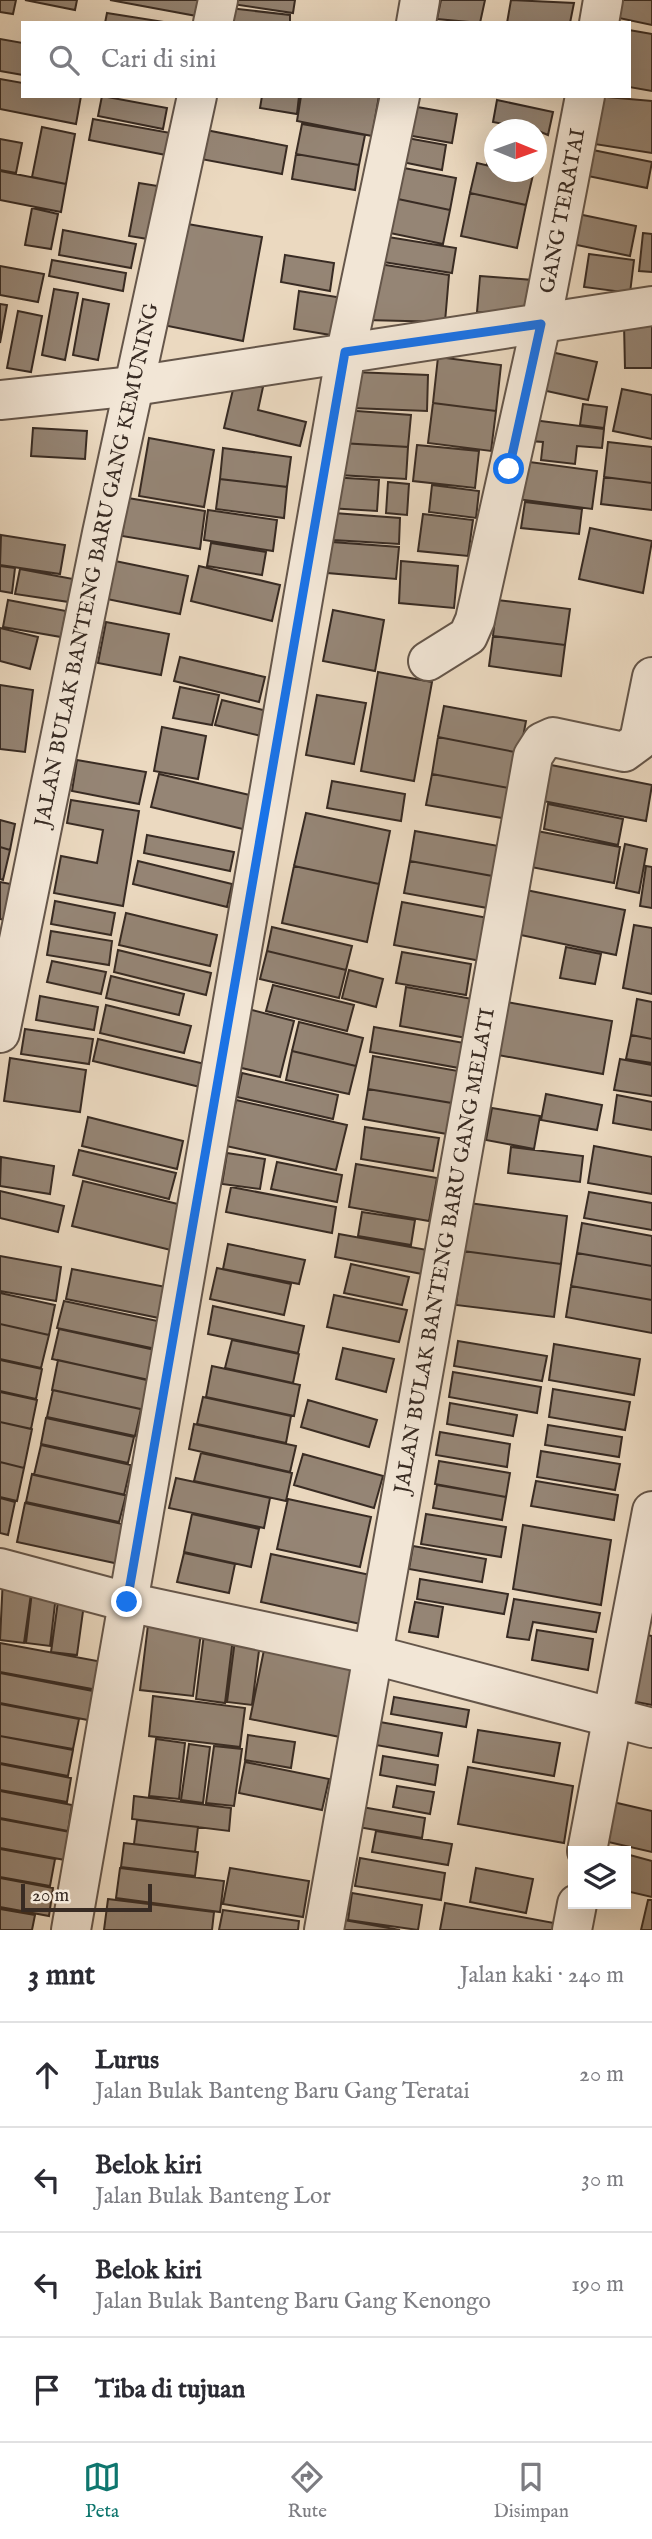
<!DOCTYPE html>
<html lang="id">
<meta charset="utf-8">
<style>
body{margin:0;font-family:"IM FELL English",serif;background:#f7f7f7;color:#2b2b33}
.controls{position:absolute;right:21px;bottom:21px;display:grid;overflow:hidden;border-radius:0px;box-shadow:0 7px 28px #0002}
.controls button{width:63px;height:63px;display:grid;place-items:center;padding:0;border:0;border-bottom:2px solid #e1e1e2;background:#fff;color:#2b2b33;font:35px sans-serif}
.compass{position:absolute;left:484px;top:119px;width:63px;height:63px;border-radius:50%;background:#fff;box-shadow:0 7px 28px #0002;rotate:91deg}
.scale{position:absolute;left:21px;bottom:18px;width:131px;box-sizing:border-box;padding-left:7px;border:4px solid #382b23;border-top:0;font-size:19px;line-height:24px;white-space:nowrap;color:#382b23;-webkit-text-stroke:5px #f2e6d6;paint-order:stroke}
.stop{position:absolute;width:21px;height:21px;margin:-16px;border:5px solid #1a73e8;border-radius:50%;background:#fff}
.stop.end{background:#1a73e8;border-color:#fff;box-shadow:0 2px 7px #0008}
.list{margin:0;padding:0;list-style:none}
h2{display:flex;justify-content:space-between;align-items:center;height:91px;margin:0;padding:0 28px;font-size:30px}
h2 small{font-size:23px;font-weight:400;color:#7c7c81}
.list li{display:grid;grid-template-columns:46px 1fr auto;gap:21px;align-items:center;box-sizing:border-box;height:105px;padding:0 28px;border-top:2px solid #e1e1e2}
.list b{display:block;font-size:26px;white-space:nowrap}
.list p{margin:0;font-size:23px;white-space:nowrap;color:#7c7c81}
.list em{font-size:23px;font-style:normal;color:#7c7c81}
.icon{flex:none;width:38px;height:38px;fill:none;stroke:currentColor;stroke-width:2;stroke-linecap:round;stroke-linejoin:round}
.map{position:relative;flex:none;width:652px;height:1930px;overflow:hidden}
.search{position:absolute;background:#fff;box-shadow:0 7px 28px #0002;left:21px;right:21px;top:21px;height:77px;display:flex;align-items:center;gap:18px;box-sizing:border-box;padding:0 24px;border-radius:0px;color:#7c7c81;font-size:26px}
.sheet{height:511px;background:#fff}
nav{display:flex;justify-content:space-around;align-items:center;box-sizing:border-box;height:98px;border-top:2px solid #e1e1e2;background:#fff;font-size:19px;color:#7c7c81}
nav a{display:grid;justify-items:center;gap:4px}
nav .on{color:#0f766e}
.map>svg:first-child{display:block}
</style>
<div class="map">
<svg width="652" height="1930" viewBox="0 0 652 1930">
<rect width="100%" height="100%" fill="#ebd9c0"/>
<filter id="stains"><feTurbulence type="fractalNoise" baseFrequency=".00286" numOctaves="4"/><feColorMatrix values="0 0 0 0 .2 0 0 0 0 .09 0 0 0 0 .02 0 0 0 .5 -.17"/></filter>
<radialGradient id="worn" r=".72"><stop offset=".6" stop-color="#630" stop-opacity="0"/><stop offset="1" stop-color="#630" stop-opacity=".3"/></radialGradient>
<path fill="#958575" stroke="#382b23" stroke-width="2" d="M0 0H16L13 14 0 12Z
M25 0H77L75 10Z
M110 0H205L202 17Z
M232 0H295L293 13 232 4Z
M441 0H485L480 23 437 19Z
M511 0 574 3 570 23H507Z
M622 0H652V25L619 18Z
M229 8 290 15V23H228Z
M107 13 170 23H105Z
M629 30 652 34V91L629 87Z
M0 39 23 43V75L0 71Z
M0 79 23 83V96H81L76 124 0 109Z
M102 96 167 108 163 129 98 116Z
M262 96H299L297 114 260 108Z
M301 96H379L372 136 297 121Z
M595 96 652 101V153L588 143Z
M497 100 553 112 548 135 536 130 493 122Z
M406 105 457 114 452 143 401 134Z
M93 119 176 134 171 156 89 140Z
M302 124 365 135 359 165 296 154Z
M42 127 75 134 66 184 32 177Z
M206 130 287 146 282 174 201 159Z
M407 138 446 145 442 170 402 162Z
M0 139 22 143 16 173 0 170Z
M492 140 494 141V167L487 165Z
M588 149 652 162 647 188 583 175Z
M296 154 359 165 355 190 292 179Z
M477 163 494 167V172L533 175 526 205 470 193Z
M404 168 456 178 450 210 398 199Z
M0 171 66 184 61 212 0 200Z
M139 183 164 187 154 240 129 236Z
M470 193 526 205 517 248 461 236Z
M398 199 450 210 443 244 390 233Z
M32 208 58 214 51 249 25 245Z
M578 214 636 226 630 256 572 244Z
M182 223 262 237 243 341 163 325Z
M63 230 136 244 131 268 59 255Z
M643 233 652 234V272L639 271Z
M382 236 456 248 452 273 377 261Z
M589 254 634 260 630 293 584 287Z
M285 255 334 263 330 291 281 282Z
M52 260 126 273 123 291 49 276Z
M373 263 449 275 445 322 366 320Z
M0 266 44 274 38 302 0 295Z
M480 276 533 280 531 315 477 312Z
M54 289 78 293 65 360 42 355Z
M299 291 343 298 337 336 294 329Z
M83 299 109 304 98 360 73 355Z
M0 304 7 305 0 343Z
M18 311 42 316 31 372 7 368Z
M624 324H652V368H625Z
M551 352 597 362 588 400 542 390Z
M438 357 501 365 496 411 433 403Z
M353 372 428 375 427 411 352 408Z
M235 381 263 387 258 410 306 422 300 446 224 428Z
M622 389 652 395V439L613 431Z
M433 403 496 411 491 451 428 443Z
M583 404 607 407 604 428 580 425Z
M343 410 411 415 408 447 341 443Z
M533 420 604 429 602 448 577 446 575 464 541 460 543 442 530 441Z
M33 428 87 431 85 459 31 456Z
M149 438 214 450 204 507 139 496Z
M608 442 652 447V483L604 477Z
M341 443 408 447 406 479 339 475Z
M417 445 479 451 475 488 413 481Z
M223 448 291 457 287 487 220 479Z
M522 461 597 471 592 509 517 499Z
M330 477 379 480 377 511 328 508Z
M604 477 652 483V510L601 504Z
M220 479 287 487 284 518 216 509Z
M388 482 409 484 407 515 386 513Z
M432 485 479 491 476 518 429 512Z
M128 498 205 511 200 549 122 536Z
M525 502 582 509 579 534 521 528Z
M208 510 277 520 273 551 204 540Z
M334 513 400 518 399 544 333 540Z
M423 514 473 520 468 556 418 551Z
M590 528 652 541 643 593 579 579Z
M1 535 65 545 60 574 0 565Z
M318 541 399 547 396 579 316 572Z
M211 543 266 552 262 575 207 566Z
M115 561 188 576 180 614 107 599Z
M401 561 458 566 454 608 399 603Z
M0 566 15 568 12 593 0 591Z
M199 566 280 585 272 621 191 601Z
M20 569 73 579 69 602 15 594Z
M8 600 66 611 61 637 3 627Z
M497 600 570 609 565 645 493 636Z
M333 610 384 620 375 671 323 661Z
M106 622 169 634 161 675 98 663Z
M0 628 38 637 30 669 0 661Z
M493 636 565 645 561 676 489 666Z
M180 657 265 677 259 702 174 681Z
M378 672 432 682 414 781 361 771Z
M0 685 33 690 25 752 0 749Z
M180 687 219 695 212 725 173 718Z
M317 695 366 703 354 764 306 755Z
M222 700 267 711 261 736 215 725Z
M444 706 526 721 520 753 438 737Z
M162 727 206 736 198 779 154 771Z
M438 737 520 753 514 789 432 774Z
M77 760 146 772 139 804 72 791Z
M551 765 652 785 646 821 543 801Z
M159 774 254 796 247 830 151 807Z
M432 774 514 789 508 819 426 805Z
M332 781 405 794 401 821 327 808Z
M71 800 139 811 123 906 54 893 61 856 97 863 103 830 67 823Z
M548 804 623 819 618 845 544 829Z
M306 813 390 831 379 884 294 866Z
M0 820 15 824 10 850 0 847Z
M415 831 504 847 498 877 410 861Z
M537 831 620 847 614 883 531 867Z
M147 835 234 852 230 871 144 853Z
M625 844 647 849 639 893 616 888Z
M0 847 10 850 3 880 0 879Z
M138 861 232 884 227 907 133 884Z
M410 861 498 877 493 909 404 893Z
M294 866 379 884 367 942 282 923Z
M646 866 652 867V908L640 906Z
M0 882 16 885 9 921 0 919Z
M526 890 625 910 616 955 516 934Z
M55 901 115 913 111 935 51 924Z
M402 902 488 918 481 961 394 945Z
M126 913 217 935 210 966 119 945Z
M634 925 652 928V994L623 988Z
M272 927 352 946 346 970 267 951Z
M51 931 112 941 109 965 47 955Z
M566 947 601 954 595 984 560 978Z
M118 950 211 973 206 995 114 972Z
M267 951 346 970 339 998 260 979Z
M402 952 471 964 466 995 396 983Z
M52 961 106 972 101 994 47 982Z
M349 970 383 979 376 1007 342 998Z
M111 976 184 994 179 1015 106 998Z
M273 985 354 1005 347 1031 266 1011Z
M406 987 478 1000 472 1039 400 1026Z
M40 996 98 1007 94 1030 36 1020Z
M637 999 652 1002V1039L631 1035Z
M507 1002 612 1021 603 1074 498 1055Z
M106 1005 191 1026 184 1053 100 1033Z
M248 1009 294 1021 280 1077 233 1066Z
M299 1022 363 1038 356 1066 292 1051Z
M374 1027 464 1043 459 1068 370 1052Z
M25 1029 93 1039 89 1064 21 1054Z
M631 1035 652 1039V1063L626 1059Z
M98 1039 205 1064 200 1087 93 1061Z
M292 1051 356 1066 349 1094 286 1080Z
M373 1056 458 1071 452 1103 368 1089Z
M10 1058 86 1070 80 1112 4 1101Z
M620 1059 652 1065V1096L614 1090Z
M242 1073 338 1095 333 1119 237 1097Z
M368 1089 452 1103 447 1134 363 1119Z
M546 1094 602 1105 597 1130 541 1120Z
M617 1095 652 1102V1130L613 1123Z
M236 1100 347 1125 336 1170 226 1146Z
M492 1108 540 1116 534 1149 486 1140Z
M88 1117 183 1141 177 1169 82 1146Z
M365 1127 439 1138 433 1171 361 1159Z
M594 1146 652 1157V1194L588 1183Z
M511 1147 583 1156 580 1182 508 1173Z
M79 1150 176 1173 169 1199 73 1175Z
M227 1153 265 1159 260 1189 222 1184Z
M1 1157 54 1166 50 1194 0 1186Z
M277 1162 342 1175 337 1202 271 1189Z
M356 1164 437 1178 429 1221 349 1207Z
M83 1181 186 1206 175 1251 72 1226Z
M231 1187 336 1207 332 1233 226 1212Z
M0 1191 64 1206 58 1232 0 1218Z
M589 1192 652 1203V1230L584 1218Z
M469 1203 567 1216 561 1264 463 1251Z
M362 1212 415 1220 411 1245 358 1236Z
M582 1223 652 1236V1266L577 1253Z
M339 1234 427 1250 422 1274 335 1257Z
M228 1244 305 1260 299 1284 223 1269Z
M463 1251 561 1264 554 1317 456 1305Z
M577 1253 652 1266V1300L571 1286Z
M0 1256 61 1267 56 1301 0 1291Z
M351 1264 409 1277 402 1305 344 1293Z
M217 1268 291 1284 284 1315 210 1299Z
M72 1269 166 1287 159 1318 66 1299Z
M571 1286 652 1300V1333L566 1317Z
M0 1293 55 1305 49 1335 0 1324Z
M334 1295 407 1310 399 1342 327 1327Z
M64 1301 162 1322 156 1349 57 1328Z
M213 1306 304 1326 298 1353 208 1334Z
M0 1324 49 1335 41 1368 0 1359Z
M59 1329 155 1350 149 1380 52 1359Z
M232 1340 299 1354 293 1383 225 1368Z
M458 1341 547 1356 542 1381 454 1366Z
M554 1344 640 1359 634 1395 549 1380Z
M343 1348 394 1359 386 1392 336 1379Z
M0 1360 42 1369 36 1399 0 1391Z
M58 1360 151 1381 145 1410 52 1390Z
M212 1366 300 1385 294 1416 206 1397Z
M453 1372 541 1387 537 1413 449 1397Z
M553 1389 630 1402 625 1430 549 1417Z
M53 1390 141 1409 135 1436 47 1417Z
M0 1392 37 1400 31 1429 0 1422Z
M203 1397 291 1416 286 1443 197 1424Z
M308 1400 377 1420 369 1447 301 1427Z
M450 1403 517 1415 513 1436 447 1424Z
M46 1418 134 1437 128 1463 41 1444Z
M0 1422 32 1429 24 1468 0 1462Z
M194 1424 296 1446 290 1472 189 1449Z
M548 1425 622 1437 619 1457 545 1445Z
M440 1432 510 1444 507 1467 436 1455Z
M41 1445 131 1465 124 1495 34 1475Z
M541 1451 620 1464 615 1490 537 1477Z
M201 1453 292 1473 286 1501 194 1481Z
M303 1454 383 1476 374 1508 294 1485Z
M439 1461 510 1473 506 1497 435 1484Z
M0 1462 24 1468 17 1501 0 1497Z
M32 1474 126 1495 119 1522 26 1502Z
M176 1478 270 1498 264 1528 169 1508Z
M536 1481 618 1495 614 1520 531 1506Z
M437 1485 506 1497 502 1520 433 1508Z
M0 1498 15 1502 8 1535 0 1533Z
M288 1499 371 1517 360 1567 277 1549Z
M25 1503 127 1525 119 1564 17 1542Z
M192 1514 259 1529 251 1567 184 1552Z
M426 1514 506 1527 501 1557 421 1544Z
M523 1525 611 1540 601 1605 513 1589Z
M413 1546 486 1559 482 1582 409 1569Z
M184 1553 235 1564 229 1593 177 1582Z
M271 1554 375 1576 365 1625 261 1602Z
M3 1577 33 1580 24 1643 0 1640Z
M420 1579 508 1594 504 1614 417 1599Z
M33 1583 57 1587 50 1646 26 1643Z
M59 1594 85 1597 77 1655 51 1652Z
M514 1599 600 1613 596 1632 533 1622 529 1640 507 1637Z
M415 1602 443 1607 438 1637 409 1632Z
M149 1617 202 1624 193 1696 140 1690Z
M205 1626 234 1630 225 1703 196 1699Z
M537 1630 593 1639 588 1670 532 1660Z
M236 1632 261 1635 252 1705 227 1702Z
M637 1633 652 1636V1705L626 1700Z
M0 1643 108 1663 103 1691 0 1672Z
M265 1645 354 1664 340 1737 250 1719Z
M0 1673 98 1692 93 1721 0 1703Z
M153 1696 245 1708 240 1747 149 1736Z
M394 1697 469 1710 466 1727 391 1714Z
M0 1704 79 1719 73 1749 0 1736Z
M380 1722 442 1733 438 1756 376 1745Z
M478 1730 560 1743 554 1776 473 1762Z
M248 1735 295 1742 291 1768 245 1760Z
M0 1736 73 1750 68 1776 0 1763Z
M156 1739 185 1743 179 1799 149 1796Z
M189 1744 210 1747 203 1803 181 1800Z
M214 1746 242 1749 234 1806 206 1803Z
M383 1756 438 1765 435 1785 380 1775Z
M245 1762 329 1779 322 1810 239 1793Z
M0 1764 71 1778 67 1802 0 1790Z
M468 1767 573 1786 564 1843 458 1824Z
M397 1786 434 1792 430 1814 393 1807Z
M0 1791 72 1805 68 1831 0 1818Z
M134 1796 231 1808 229 1831 132 1819Z
M613 1802 652 1811V1852L604 1841Z
M362 1807 425 1818 422 1838 358 1827Z
M0 1819 70 1832 65 1860 0 1848Z
M137 1820 198 1827 195 1852 134 1844Z
M376 1831 452 1844 448 1865 372 1852Z
M124 1843 198 1852 195 1876 121 1867Z
M0 1849 55 1859 50 1886 0 1877Z
M626 1854 652 1861V1897L626 1891Z
M360 1858 445 1873 441 1900 355 1886Z
M120 1868 224 1881 220 1912 116 1898Z
M230 1868 309 1881 303 1917 223 1904Z
M476 1868 533 1879 526 1913 470 1902Z
M0 1878 53 1888 49 1916 0 1907Z
M352 1893 422 1905 418 1930 348 1920Z
M108 1899 214 1912 212 1930H104Z
M648 1900H652V1930H641Z
M445 1903 554 1923 553 1930H440Z
M0 1909 35 1915 32 1930H0Z
M223 1910 299 1921 298 1930H219Z
M344 1920 400 1930H343Z"/>
<g fill="none" stroke-linecap="round" stroke-linejoin="round">
<defs>
<g id="minor">
<path d="M213 23 218 0"/>
<path d="M416 23 420 0"/>
<path d="M599 23 603 0"/>
<path d="M0 400 134 386 652 306"/>
<path id="s1" d="M428 661 468 636 475 620 541 324 585 96"/>
<path id="s2" d="M0 1033 102 533 197 96"/>
<path d="M0 1568 127 1602 374 1655 652 1728"/>
<path d="M587 1851 652 1511"/>
<path d="M71 1930 346 352 400 96"/>
<path id="s3" d="M324 1930 533 756 542 742 553 737 624 752 639 741 652 677"/>
<path d="M572 1930 577 1904"/>
</g>
</defs>
<use href="#minor" stroke="#65564a" stroke-width="42"/>
<use href="#minor" stroke="#f2e6d6" stroke-width="38"/>
</g>
<g fill="none" stroke-linecap="round" stroke-linejoin="round">
<path stroke="#1a73e8" stroke-width="9" d="M127 1602 345 352 541 324 509 469"/>
</g>
<g text-anchor="middle" dominant-baseline="central" stroke-width="5" stroke-linejoin="round" paint-order="stroke">
<g font-size="21" fill="#382b23" stroke="#f2e6d6">
<text stroke="none"><textPath href="#s1" startOffset="483">GANG TERATAI</textPath></text>
<text stroke="none"><textPath href="#s2" startOffset="478">JALAN BULAK BANTENG BARU GANG KEMUNING</textPath></text>
<text stroke="none"><textPath href="#s3" startOffset="690">JALAN BULAK BANTENG BARU GANG MELATI</textPath></text>
</g>
</g>
<rect width="100%" height="100%" filter="url(#stains)"/>
<rect width="100%" height="100%" fill="url(#worn)"/>
</svg>
<div class="controls">
<button><svg class="icon" aria-label="layers" viewBox="0 0 24 24"><path d="M12 4l9 5-9 5-9-5zM3 14l9 5 9-5"/></svg></button>
</div>
<svg class="compass" viewBox="-18 -18 36 36"><path d="M0-13l5 13h-10z" fill="#e53935"/><path d="M0 13l5-13h-10z" fill="#7c7c81"/></svg>
<div class="scale">20 m</div>
<div class="stop" style="left:509px;top:469px"></div>
<div class="stop end" style="left:127px;top:1602px"></div>
<div class="search"><svg class="icon" aria-label="search" viewBox="0 0 24 24"><circle cx="10" cy="10" r="6"/><path d="M15 15l6 6"/></svg>Cari di sini</div>
</div>
<section class="sheet">
<h2>3 mnt<small>Jalan kaki · 240 m</small></h2>
<ul class="list">
<li><svg class="icon" aria-label="ahead" viewBox="0 0 24 24"><path d="M12 20V5M6 11l6-6 6 6"/></svg><div><b>Lurus</b><p>Jalan Bulak Banteng Baru Gang Teratai</p></div><em>20 m</em></li>
<li><svg class="icon" aria-label="left" viewBox="0 0 24 24"><path d="M17 20v-9H6M10 6l-5 5 5 5"/></svg><div><b>Belok kiri</b><p>Jalan Bulak Banteng Lor</p></div><em>30 m</em></li>
<li><svg class="icon" aria-label="left" viewBox="0 0 24 24"><path d="M17 20v-9H6M10 6l-5 5 5 5"/></svg><div><b>Belok kiri</b><p>Jalan Bulak Banteng Baru Gang Kenongo</p></div><em>190 m</em></li>
<li><svg class="icon" aria-label="arrive" viewBox="0 0 24 24"><path d="M6 21V4h12l-3 4 3 4H6"/></svg><div><b>Tiba di tujuan</b></div></li>
</ul>
</section>
<nav>
<a class="on"><svg class="icon" aria-label="map" viewBox="0 0 24 24"><path d="M3 6l6-2 6 2 6-2v14l-6 2-6-2-6 2zM9 4v14M15 6v14"/></svg>Peta</a>
<a><svg class="icon" aria-label="directions" viewBox="0 0 24 24"><path d="M12 3l9 9-9 9-9-9zM9 14v-3h6M13 9l2 2-2 2"/></svg>Rute</a>
<a><svg class="icon" aria-label="saved" viewBox="0 0 24 24"><path d="M7 4h10v16l-5-4-5 4z"/></svg>Disimpan</a>
</nav>
